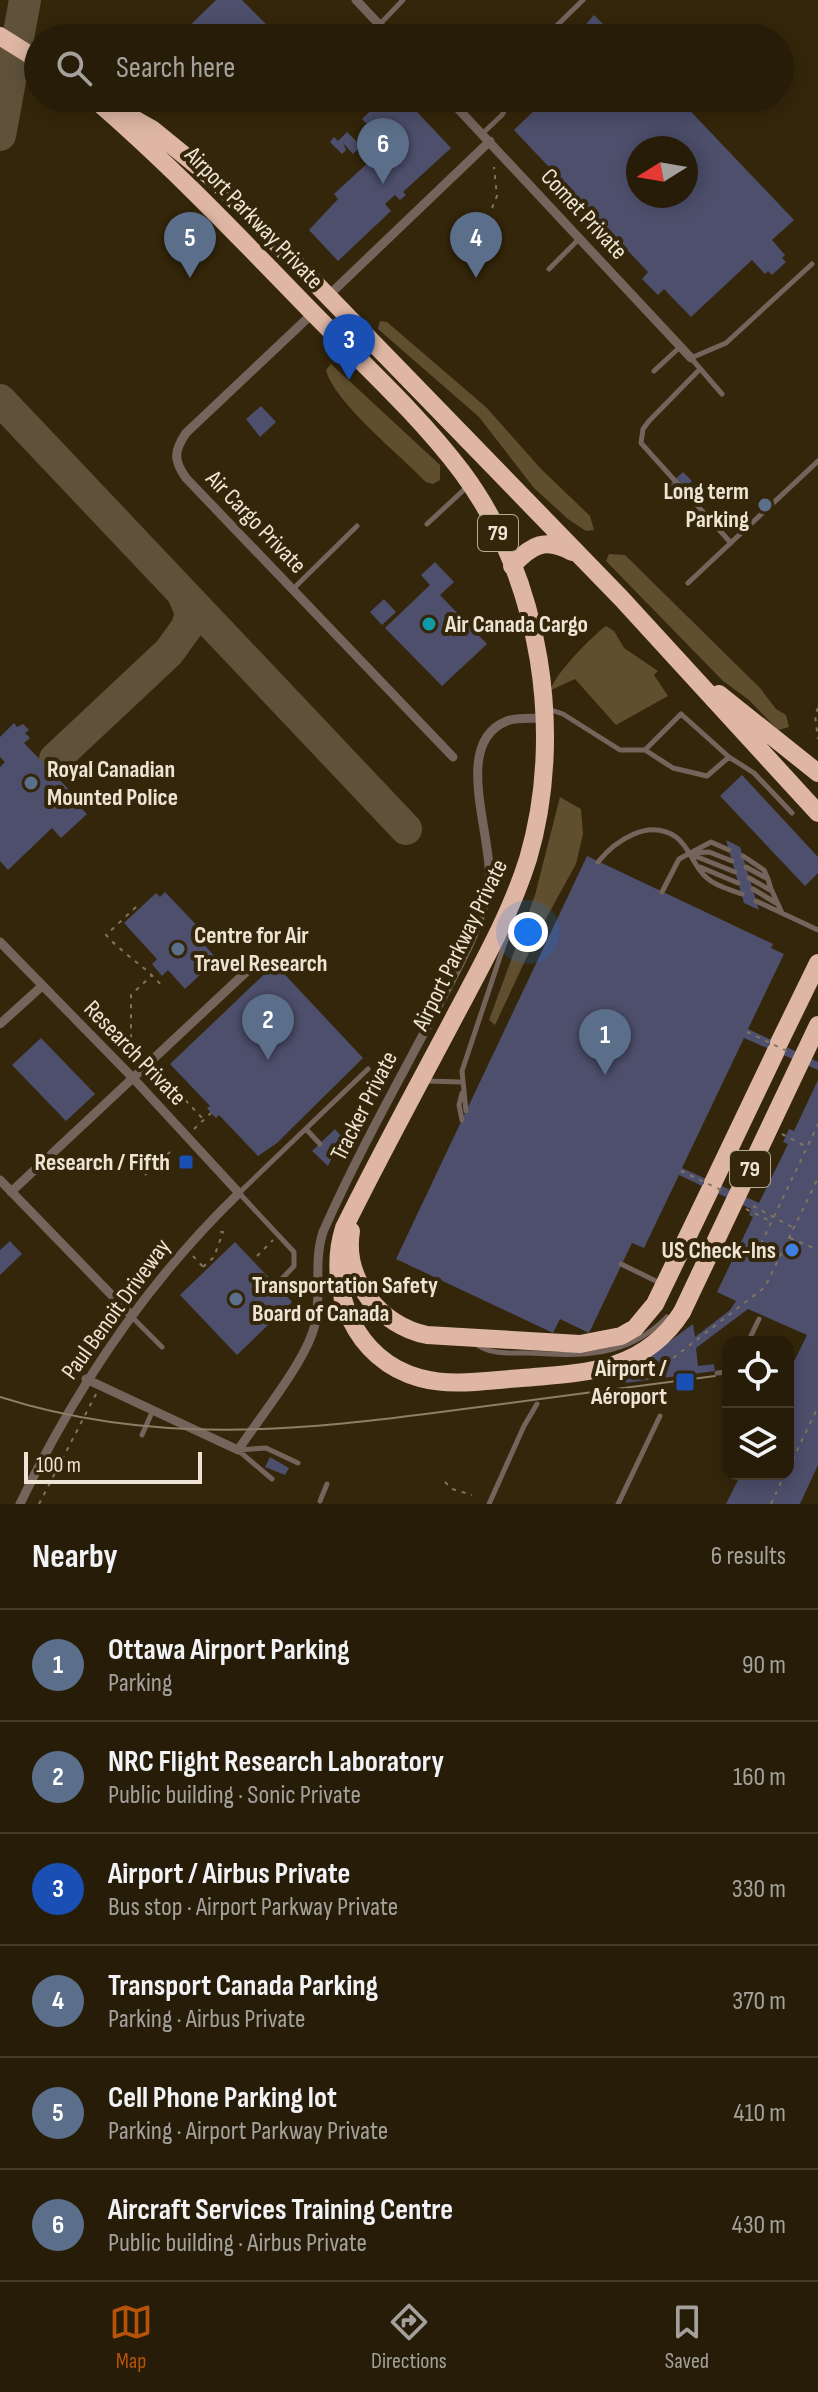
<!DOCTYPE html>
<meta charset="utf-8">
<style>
body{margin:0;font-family:"Sofia Sans Condensed",sans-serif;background:#2f2512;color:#f1f3f6}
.controls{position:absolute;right:24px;bottom:24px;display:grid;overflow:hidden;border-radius:16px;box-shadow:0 4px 20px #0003}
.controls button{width:72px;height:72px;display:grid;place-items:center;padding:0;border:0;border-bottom:2px solid #433a29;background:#271c08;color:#f1f3f6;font:40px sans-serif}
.compass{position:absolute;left:626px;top:136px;width:72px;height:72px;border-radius:50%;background:#271c08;box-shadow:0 4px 20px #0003;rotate:259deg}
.scale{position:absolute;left:24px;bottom:20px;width:178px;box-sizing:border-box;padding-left:8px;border:4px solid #ede4d4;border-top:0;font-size:22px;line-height:28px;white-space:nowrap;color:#ede4d4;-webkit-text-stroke:6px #34260a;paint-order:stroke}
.you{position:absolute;left:528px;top:932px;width:28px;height:28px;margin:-20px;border:6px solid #fff;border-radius:50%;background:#1a73e8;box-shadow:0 0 0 12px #1a73e833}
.badge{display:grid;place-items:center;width:52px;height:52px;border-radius:50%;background:#b45309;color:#fff;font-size:26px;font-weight:700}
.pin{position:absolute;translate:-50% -66px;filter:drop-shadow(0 2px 4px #0008)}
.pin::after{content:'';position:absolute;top:42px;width:28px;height:24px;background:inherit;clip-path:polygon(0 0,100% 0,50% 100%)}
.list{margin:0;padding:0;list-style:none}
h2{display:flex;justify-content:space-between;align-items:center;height:104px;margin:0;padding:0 32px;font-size:34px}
h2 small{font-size:26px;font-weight:400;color:#a4a19c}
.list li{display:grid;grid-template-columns:52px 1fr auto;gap:24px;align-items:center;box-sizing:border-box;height:112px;padding:0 32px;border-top:2px solid #433a29}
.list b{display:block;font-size:30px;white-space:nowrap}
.list p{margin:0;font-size:26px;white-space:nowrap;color:#a4a19c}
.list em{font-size:26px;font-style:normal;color:#a4a19c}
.icon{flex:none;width:44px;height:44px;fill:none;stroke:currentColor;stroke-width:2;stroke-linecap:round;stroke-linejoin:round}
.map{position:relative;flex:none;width:818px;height:1504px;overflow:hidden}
.search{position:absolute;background:#271c08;box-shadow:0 4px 20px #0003;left:24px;right:24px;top:24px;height:88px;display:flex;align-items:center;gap:20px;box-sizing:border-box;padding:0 28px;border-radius:44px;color:#a4a19c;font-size:30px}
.sheet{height:776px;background:#271c08}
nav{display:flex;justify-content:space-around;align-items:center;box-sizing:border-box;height:112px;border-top:2px solid #433a29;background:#271c08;font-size:22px;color:#a4a19c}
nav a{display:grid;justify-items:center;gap:4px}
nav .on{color:#b45309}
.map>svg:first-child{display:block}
</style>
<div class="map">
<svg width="818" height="1504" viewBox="0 0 818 1504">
<rect width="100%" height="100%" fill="#34260a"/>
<path fill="#604f2f" d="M380 321 387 322 487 408 541 469 590 516 594 530 586 531 568 519 534 488 479 417 378 329Z
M331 364 440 465V480L433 484 426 482C400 455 334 402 326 370Z
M609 554 625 555 760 688 776 709 786 715 789 727 778 730 749 700 723 681 606 561Z
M606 626 614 631 624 648 658 671 654 675 668 696 616 725 575 679 551 690C552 677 593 635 606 626Z
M560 797 581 809 583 834 576 864 538 933 495 1025 489 1020 535 895Z"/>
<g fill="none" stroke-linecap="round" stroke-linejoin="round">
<path stroke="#60523a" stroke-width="32" d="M0 135 25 0
M0 400 406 829
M55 759 169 652 187 627 191 613 183 594"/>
</g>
<path fill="#4d4f6c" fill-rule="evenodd" d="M216 0H242L266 24 251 38H177Z
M594 15 610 31 603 38H574Z
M384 98H404L451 148 403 192 406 195 400 200 395 195 385 204 391 211 338 261 309 230 338 199 334 194 396 137 392 133 383 141 362 119Z
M547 98H678L794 220 772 240 785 255 782 258 786 262 772 275 768 271 765 274 752 260 691 317 664 289 658 295 642 279 648 272 514 130ZM638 148H686V196H638Z
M347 132 361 146 353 154 343 143 346 150 342 154 330 142 334 137 338 141Z
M261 406 276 422 260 437 246 419Z
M683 472 692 481 676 497 667 487Z
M435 562 454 582 440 595 487 644 442 686 385 628 430 585 421 575Z
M384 599 396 612 382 625 370 612Z
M14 723 17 727 23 724 29 730 25 733 30 738 24 743 77 798 74 801 87 814 61 838 52 828 8 870 0 861V767L5 762 0 757V737Z
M742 775 818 857V873L805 886 720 796Z
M726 840 740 847 759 910 744 903Z
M587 856 773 944 771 948 784 954 748 1029 818 1062V1070L744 1038 682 1168 759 1203 788 1144 783 1142 789 1129 794 1131 818 1080V1465L800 1504H726L740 1476 748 1480 751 1474H788V1374L807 1335 748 1309 696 1348 698 1366 714 1364 715 1371 618 1384 621 1372 641 1370 640 1363 648 1362 647 1358 693 1324 695 1337 730 1310 736 1301 717 1292 753 1217 749 1215 751 1209 679 1175 644 1248 632 1243 589 1333 560 1319 553 1333 396 1259Z
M165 892 205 934 200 940 217 959 185 989 168 970 162 976 152 964 157 959 124 923 156 893 160 897Z
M275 964 363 1058 277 1143 258 1156 219 1115 216 1118 211 1113 207 1108 210 1106 170 1064Z
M41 1038 95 1094 66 1121 12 1065Z
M335 1129 342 1137 328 1166 312 1151Z
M10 1241 22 1254 0 1275V1250Z
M235 1242 292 1302 237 1355 180 1295Z
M270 1457 289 1468 285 1475 265 1467Z"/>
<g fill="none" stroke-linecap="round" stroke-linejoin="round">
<path stroke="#80745d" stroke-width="2" stroke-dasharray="4 6" stroke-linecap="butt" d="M492 208 497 196 494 167
M818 708 815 715 818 739
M136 907 106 935C124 955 144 965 162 986
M131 1049 140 1059
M125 1056 131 1049V995L152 975
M158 1071 204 1120
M194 1129 211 1113
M782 1134 805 1146
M145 1175 171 1151
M753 1206 794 1228
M746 1209 772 1222
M790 1238 818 1250
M761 1244 818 1124
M193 1256 206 1270
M257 1256 273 1240
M203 1267 214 1257 223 1232H217
M656 1379 655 1372 765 1287 818 1178
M788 1469 818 1407
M445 1482 452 1489 472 1495
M39 1504 96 1394
M771 1504 785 1474"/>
<path stroke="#74645c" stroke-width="5" d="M380 24 403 0
M544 38 583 0
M482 134 502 115 511 98
M549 269 579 239
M699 370 649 421 643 429 641 443 731 543
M654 371 680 347
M722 394 691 358 726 343 812 264
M427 524 467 487
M688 583 818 461
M293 589 357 526
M548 709 563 714 620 750H645L673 768 707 776 729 757 681 714 645 750
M729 757 754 773 792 813
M694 853 709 852 732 861
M690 854 735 872
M743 856 764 870 768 879
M598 862C615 841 648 818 676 837 690 847 694 868 707 878 715 886 731 890 742 894
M700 867 738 883
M746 867 768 879 771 889
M749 878 772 891 782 913
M753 889 776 903
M662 892 679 859 711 842 729 850
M756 901 818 930
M426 1081 461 1082
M466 1111 462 1071 513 918
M462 1120 459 1105 462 1093
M306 1129 320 1144
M621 1264 660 1283
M276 1285 294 1266V1252L239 1193 368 1069
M131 1316 162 1347
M748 1342 759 1319
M475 1343C489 1355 510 1353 528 1353 581 1356 627 1358 667 1317
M717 1373 728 1372
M142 1435 153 1410
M238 1450 266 1448 298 1463
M239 1451 272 1479
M320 1501 327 1484
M489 1504 524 1426 537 1404
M618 1504 660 1416"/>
<path stroke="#74645c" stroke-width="9" d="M356 0 392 38
M448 98 691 358
M328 296 490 141
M313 313 186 433C174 451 173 460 186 478L453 757
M0 942 133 1078 239 1193C146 1283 76 1387 20 1504
M0 1024 42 986
M0 1180 131 1315
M11 1192 260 959
M86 1379 238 1450C260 1417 307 1360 315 1324 322 1293 313 1263 323 1232 356 1157 396 1086 434 1014 454 974 478 935 488 891 498 844 448 744 507 721 518 717 533 719 544 718"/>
<path stroke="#deb6a3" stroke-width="18" d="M0 36 38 60
M93 98C172 166 242 240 315 315 365 366 419 415 462 472 541 578 565 734 528 859 511 913 483 963 457 1012 419 1084 380 1155 344 1228 325 1288 355 1361 420 1378 452 1387 489 1380 522 1378 587 1373 644 1371 682 1312
M120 111 152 129 217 182 621 598 818 813
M512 566C531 545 545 537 572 552
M719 694 818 773
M779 1043 818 963
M713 1183 776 1051
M351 1231C343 1280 381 1326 427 1335L580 1344 621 1336 635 1328 655 1304 710 1190"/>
<path stroke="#8b7f69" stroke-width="2" d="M0 1397C154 1446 299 1431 456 1410 542 1399 629 1387 715 1376"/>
<path stroke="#80745d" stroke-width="2" stroke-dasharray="4 6" stroke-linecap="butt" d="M747 1032 789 1052
M681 1171 723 1191"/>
<path stroke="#deb6a3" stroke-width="18" d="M682 1312 818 1025"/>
</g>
<g fill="#5c6f8a" stroke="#34260a" stroke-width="3">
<circle cx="765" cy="505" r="8"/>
<circle cx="31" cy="783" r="8"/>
<circle cx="178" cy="949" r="8"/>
<circle cx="236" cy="1299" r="8"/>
</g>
<circle fill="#0f9aa8" stroke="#34260a" stroke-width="3" cx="429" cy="624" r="8"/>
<g fill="#1a4fb4" stroke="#34260a" stroke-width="3">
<rect x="178" y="1154" width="16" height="16" rx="4"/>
<rect x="675" y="1372" width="20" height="20" rx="4"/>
</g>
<circle fill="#3f7fe0" stroke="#34260a" stroke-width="3" cx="792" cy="1250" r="8"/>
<g text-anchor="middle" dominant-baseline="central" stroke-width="8" stroke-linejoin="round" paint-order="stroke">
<g fill="#34260a" stroke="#b6ab97" stroke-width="2">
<rect x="478" y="515" width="40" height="36" rx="6"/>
<rect x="730" y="1151" width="40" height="36" rx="6"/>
</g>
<g font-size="22" font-weight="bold" fill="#ede4d4">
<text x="498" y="533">79</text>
<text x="750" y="1169">79</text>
</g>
<g font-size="24" fill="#ede4d4" stroke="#34260a">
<text transform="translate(584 214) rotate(47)">Comet Private</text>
<text transform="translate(254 218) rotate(46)">Airport Parkway Private</text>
<text transform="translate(256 522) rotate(46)">Air Cargo Private</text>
<text transform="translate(460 945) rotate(-64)">Airport Parkway Private</text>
<text transform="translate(135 1053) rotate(46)">Research Private</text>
<text transform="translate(364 1106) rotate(-63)">Tracker Private</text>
<text transform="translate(116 1309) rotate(-54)">Paul Benoit Driveway</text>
</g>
<g font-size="24" font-weight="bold" fill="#ede4d4" stroke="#34260a" text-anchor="end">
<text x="749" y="491">Long term<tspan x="749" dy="28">Parking</tspan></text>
<text x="445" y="624" text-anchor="start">Air Canada Cargo</text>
<text x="47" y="769" text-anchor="start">Royal Canadian<tspan x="47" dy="28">Mounted Police</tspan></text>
<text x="194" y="935" text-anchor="start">Centre for Air<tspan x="194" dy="28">Travel Research</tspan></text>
<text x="170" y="1162">Research / Fifth</text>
<text x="776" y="1250">US Check-Ins</text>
<text x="252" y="1285" text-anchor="start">Transportation Safety<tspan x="252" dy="28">Board of Canada</tspan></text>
<text x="667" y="1368">Airport /<tspan x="667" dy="28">Aéroport</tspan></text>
</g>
</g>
</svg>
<div class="controls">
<button><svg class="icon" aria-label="locate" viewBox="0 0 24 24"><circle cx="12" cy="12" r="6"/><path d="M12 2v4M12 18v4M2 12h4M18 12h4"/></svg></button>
<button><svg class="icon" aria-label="layers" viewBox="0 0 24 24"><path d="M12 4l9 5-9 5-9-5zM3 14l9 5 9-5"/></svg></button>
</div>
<svg class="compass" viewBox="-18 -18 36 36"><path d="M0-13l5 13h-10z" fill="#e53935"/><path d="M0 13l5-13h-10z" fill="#a4a19c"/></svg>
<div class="scale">100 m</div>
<div class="you"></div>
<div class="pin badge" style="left:605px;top:1075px;background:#5c6f8a">1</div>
<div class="pin badge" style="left:268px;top:1060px;background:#5c6f8a">2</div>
<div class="pin badge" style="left:349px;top:380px;background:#1a4fb4">3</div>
<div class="pin badge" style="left:476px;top:278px;background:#5c6f8a">4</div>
<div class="pin badge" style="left:190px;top:278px;background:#5c6f8a">5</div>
<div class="pin badge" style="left:383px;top:184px;background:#5c6f8a">6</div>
<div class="search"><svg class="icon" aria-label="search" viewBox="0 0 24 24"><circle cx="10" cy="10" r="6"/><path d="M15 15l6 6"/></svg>Search here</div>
</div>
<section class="sheet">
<h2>Nearby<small>6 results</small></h2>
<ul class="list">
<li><span class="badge" style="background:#5c6f8a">1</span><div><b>Ottawa Airport Parking</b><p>Parking</p></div><em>90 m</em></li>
<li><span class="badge" style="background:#5c6f8a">2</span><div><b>NRC Flight Research Laboratory</b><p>Public building · Sonic Private</p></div><em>160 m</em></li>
<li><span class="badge" style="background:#1a4fb4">3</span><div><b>Airport / Airbus Private</b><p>Bus stop · Airport Parkway Private</p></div><em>330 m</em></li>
<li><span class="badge" style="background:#5c6f8a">4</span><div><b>Transport Canada Parking</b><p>Parking · Airbus Private</p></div><em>370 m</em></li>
<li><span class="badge" style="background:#5c6f8a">5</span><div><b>Cell Phone Parking lot</b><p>Parking · Airport Parkway Private</p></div><em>410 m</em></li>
<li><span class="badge" style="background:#5c6f8a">6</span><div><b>Aircraft Services Training Centre</b><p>Public building · Airbus Private</p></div><em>430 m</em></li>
</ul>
</section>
<nav>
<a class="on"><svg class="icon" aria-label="map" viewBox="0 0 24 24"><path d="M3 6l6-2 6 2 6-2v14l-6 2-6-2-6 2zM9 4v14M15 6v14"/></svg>Map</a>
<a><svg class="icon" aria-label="directions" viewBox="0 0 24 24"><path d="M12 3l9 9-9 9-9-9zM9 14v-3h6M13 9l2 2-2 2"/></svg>Directions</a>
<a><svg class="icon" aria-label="saved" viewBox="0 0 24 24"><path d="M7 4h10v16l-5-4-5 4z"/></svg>Saved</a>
</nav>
